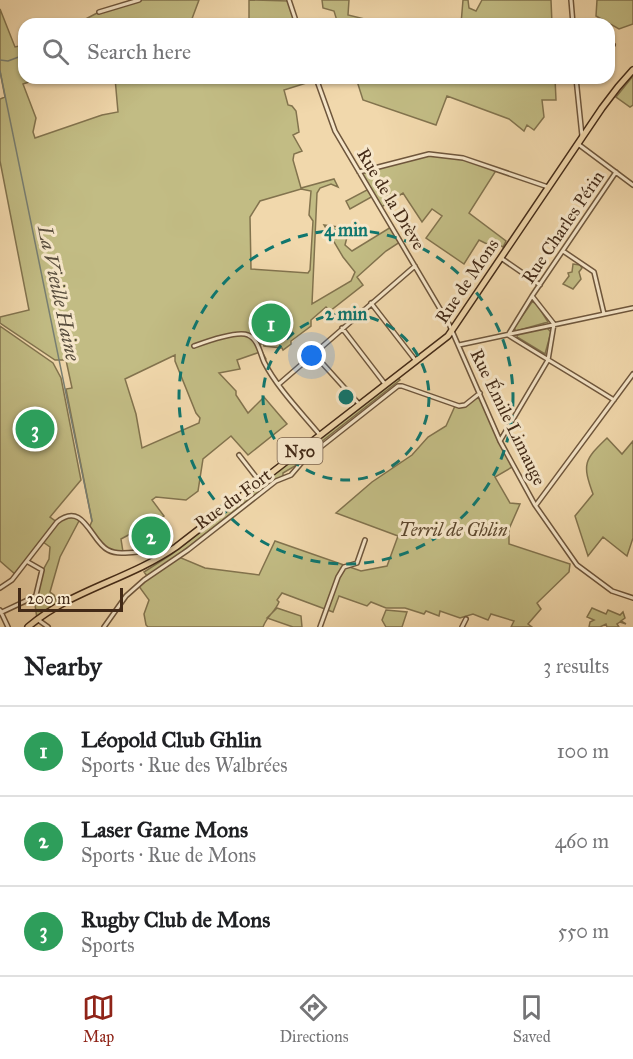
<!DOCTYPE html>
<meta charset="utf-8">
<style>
body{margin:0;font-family:"IM FELL Great Primer",serif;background:#f6f6f6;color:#202124}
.scale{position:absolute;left:18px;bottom:15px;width:105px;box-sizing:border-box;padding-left:6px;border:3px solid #432a17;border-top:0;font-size:16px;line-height:21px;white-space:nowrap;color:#432a17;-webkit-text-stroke:4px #f6e6c9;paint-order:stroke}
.you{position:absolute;left:312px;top:356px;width:21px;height:21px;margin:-15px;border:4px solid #fff;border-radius:50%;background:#1a73e8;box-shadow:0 0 0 9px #1a73e833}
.badge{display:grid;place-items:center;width:39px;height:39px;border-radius:50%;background:#8f2418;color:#fff;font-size:20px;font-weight:700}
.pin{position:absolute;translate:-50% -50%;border:3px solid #fff;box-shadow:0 2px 6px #0006}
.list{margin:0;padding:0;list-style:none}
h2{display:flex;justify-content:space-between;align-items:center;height:78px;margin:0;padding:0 24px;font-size:26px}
h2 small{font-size:20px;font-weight:400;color:#757577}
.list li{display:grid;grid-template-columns:39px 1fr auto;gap:18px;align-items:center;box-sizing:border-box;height:90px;padding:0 24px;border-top:2px solid #e0e0e0}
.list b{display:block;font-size:22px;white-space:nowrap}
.list p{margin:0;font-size:20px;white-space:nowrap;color:#757577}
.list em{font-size:20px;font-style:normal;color:#757577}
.icon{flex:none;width:33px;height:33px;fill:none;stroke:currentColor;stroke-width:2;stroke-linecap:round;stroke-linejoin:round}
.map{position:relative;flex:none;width:633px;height:627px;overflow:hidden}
.search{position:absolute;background:#fff;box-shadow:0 2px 4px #0004;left:18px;right:18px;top:18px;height:66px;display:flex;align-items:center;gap:15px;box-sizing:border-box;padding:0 21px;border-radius:18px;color:#757577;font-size:22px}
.sheet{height:348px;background:#fff}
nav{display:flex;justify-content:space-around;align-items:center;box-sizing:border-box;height:84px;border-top:2px solid #e0e0e0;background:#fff;font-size:16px;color:#757577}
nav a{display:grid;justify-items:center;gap:3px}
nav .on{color:#8f2418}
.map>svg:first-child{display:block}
</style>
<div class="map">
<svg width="633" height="627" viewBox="0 0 633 627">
<rect width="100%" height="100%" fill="#f1d8ac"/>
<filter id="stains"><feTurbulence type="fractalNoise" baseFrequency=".00333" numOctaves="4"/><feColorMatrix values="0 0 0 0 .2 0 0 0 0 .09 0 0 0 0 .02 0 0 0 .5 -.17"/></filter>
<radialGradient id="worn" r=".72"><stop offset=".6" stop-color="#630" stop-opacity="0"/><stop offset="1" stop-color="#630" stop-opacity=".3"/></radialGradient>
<path fill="#c2bc84" stroke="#82734e" stroke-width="1.5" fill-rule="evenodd" d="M139 0H199L190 24H76L99 12Z
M249 0 290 1 297 24H249Z
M322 0H349L348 15 385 24H338L334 11 323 8Z
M463 0H468L469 8 476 11 482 0H551L552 24H461Z
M597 0H633V24L619 29 596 16Z
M0 9 15 47 24 45V78H41L23 84 36 118 33 132 35 138 102 115 118 112 115 78H316V80L284 90 288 105 292 106 296 111 299 132 293 135 302 151 294 154 293 160 301 188 334 179 338 187 331 184 320 188 317 193 312 304 351 281 355 272 343 257 324 225 346 228 347 225H353L355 231 347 237 345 245 352 251 391 227 400 242 386 251 357 277 363 285 330 311 326 307 311 320V326L291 341V344L283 350 282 348 264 346 263 343 261 344 259 346 266 359 264 362 260 352 237 360 240 369 219 373 236 391V395L248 413 264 397 287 424 248 455 231 436 203 459 198 491 186 500 156 497 152 500 164 516 121 539 123 552 107 550 89 528 92 521 66 389 72 388 66 360H55L0 323V317L29 310 0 161V99L5 97 0 71ZM301 189 311 191 309 215 313 221 310 270 308 273 251 269 250 217 260 201ZM175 355V361L196 413 200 418 199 423 142 448 136 414 125 379Z
M633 76V105L630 107 616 97Z
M356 78H555L556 100H542L544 117 534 130 527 125 524 131 509 119 447 96 436 125 363 100Z
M422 154 454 156 497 169 469 213 506 241 503 247 492 239 487 244 479 240 464 264 426 238 442 216 432 209 422 222 403 193 380 208 373 196 350 209 346 201 369 189 359 172Z
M573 264 580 265 582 268 579 272 581 279 573 289 563 284 569 276 568 273 572 272Z
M532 302 536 303 548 322 516 331 514 328Z
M0 326 53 363 61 378 81 480 50 517 57 522C65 516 71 516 80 519L60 557 50 592 54 595 58 605 37 619 34 597 42 570H43L49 559 50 547 43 542 16 575 0 561Z
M547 328 551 332 545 354 517 337 518 334Z
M398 378 400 380 302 457 295 466 283 473V477L272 482 170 561 147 576 144 572 172 554Z
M480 393 514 466 495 477 510 503 520 504 509 529V544L570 564 569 572 537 603 541 609 528 624 532 627H511L514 621 491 614 488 620 473 614 460 618 440 611 439 616 426 611 424 614 405 608H386L371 602 367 606 339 596 333 612 282 593 277 600 279 602C275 612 267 616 263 627H148L146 625 144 614 149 600 138 585 179 557 205 568 259 575 275 541 361 571 387 566 398 536 336 513 372 482 412 455 428 437 446 426 455 406H461Z
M607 438 622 454 633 441V538L627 556 603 537 588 556 575 516 593 494C582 464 584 460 607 438Z
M277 608 301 616 302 627H293L267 618Z
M592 608 606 614 608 610 620 615 623 612 625 618 621 621 626 624 620 622 617 624 619 627H607L606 624 600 627H589L590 622 594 620 587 617Z
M386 610 407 612 402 627H386L382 620Z"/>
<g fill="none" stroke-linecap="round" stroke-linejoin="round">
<path stroke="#787f73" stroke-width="1.5" d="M0 60 8 61 24 55
M0 71 92 521"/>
<defs>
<path id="street" d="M289 0 297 24
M571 0 573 24
M99 12 139 0
M609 43 613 45
M316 78 335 131 449 324 500 441 535 505 577 565 612 591 633 598
M576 78 582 136
M578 144 633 185
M359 172 429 154 463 158 548 187
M563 251 594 272 604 314
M501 258 540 285
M532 296 616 172
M371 303 416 361
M342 328 385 384
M459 345 633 308
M194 346C205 342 237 330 248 335 258 339 260 353 264 362 278 389 301 412 320 435
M314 354 360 405
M279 384 415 266
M500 441 548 360 554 324 532 296 508 335C543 357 579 378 614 400
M239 455 260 482
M536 505 633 374
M0 588 12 580 57 522C84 500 91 542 108 550 123 558 147 547 165 553
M0 610 8 627
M0 613 34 597 36 595 42 570 28 562
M37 619 48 627
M104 627 126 596 144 580 188 550 276 481 291 475 303 461 398 386H402L459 406 465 405 480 393
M320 627 338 577 344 567 357 563 365 540
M462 627 466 619"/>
<path id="primary" d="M28 627C71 590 128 580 176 547L448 336 602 108 618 87 633 70"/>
</defs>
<use href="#street" stroke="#6e563c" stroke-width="6"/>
<use href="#primary" stroke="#432a17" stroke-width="8"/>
<use href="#street" stroke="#f6e6c9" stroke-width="3"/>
<use href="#primary" stroke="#f1d8ac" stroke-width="5"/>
</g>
<g fill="none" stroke="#0f766e" stroke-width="3" stroke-dasharray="10 8">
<circle cx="346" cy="397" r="83"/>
<circle cx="346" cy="397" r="167"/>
</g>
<g text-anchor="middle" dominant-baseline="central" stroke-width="6" stroke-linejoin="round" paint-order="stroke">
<rect fill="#f6e6c9" stroke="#79624c" stroke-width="1.5" x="277.5" y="438" width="45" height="26" rx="4.5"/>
<g font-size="16" font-weight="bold" fill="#432a17">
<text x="300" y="451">N50</text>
</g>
<g font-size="18" fill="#432a17" stroke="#f6e6c9">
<text transform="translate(391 199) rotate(59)">Rue de la Drève</text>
<text transform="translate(563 227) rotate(-56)">Rue Charles Périn</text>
<text transform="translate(467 281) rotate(-56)">Rue de Mons</text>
<text transform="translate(508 417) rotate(64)">Rue Émile Limauge</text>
<text transform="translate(233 499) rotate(-36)">Rue du Fort</text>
</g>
<g font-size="18" font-style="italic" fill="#5c472d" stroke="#f6e6c9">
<text x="453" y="530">Terril de Ghlin</text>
</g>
<g font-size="20" font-style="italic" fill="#594e3e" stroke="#f6e6c9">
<text transform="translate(59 293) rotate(78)">La Vieille Haine</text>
</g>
</g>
<circle cx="346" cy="397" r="9" fill="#0f766e" stroke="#f6e6c9" stroke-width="3"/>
<g font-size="18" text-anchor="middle" font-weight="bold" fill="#0f766e" stroke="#f6e6c9" stroke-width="6" stroke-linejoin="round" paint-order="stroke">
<text x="346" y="236">4 min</text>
<text x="346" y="320">2 min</text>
</g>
<rect width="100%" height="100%" filter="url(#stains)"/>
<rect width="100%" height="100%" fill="url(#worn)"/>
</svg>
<div class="scale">200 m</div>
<div class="you"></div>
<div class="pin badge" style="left:271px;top:323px;background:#2e9e5b">1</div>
<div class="pin badge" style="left:151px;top:536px;background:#2e9e5b">2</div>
<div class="pin badge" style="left:35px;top:429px;background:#2e9e5b">3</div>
<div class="search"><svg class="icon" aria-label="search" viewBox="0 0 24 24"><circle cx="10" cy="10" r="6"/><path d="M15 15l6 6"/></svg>Search here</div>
</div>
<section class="sheet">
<h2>Nearby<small>3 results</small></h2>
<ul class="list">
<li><span class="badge" style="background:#2e9e5b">1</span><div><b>Léopold Club Ghlin</b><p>Sports · Rue des Walbrées</p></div><em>100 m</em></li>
<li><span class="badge" style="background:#2e9e5b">2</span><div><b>Laser Game Mons</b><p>Sports · Rue de Mons</p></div><em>460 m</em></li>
<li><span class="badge" style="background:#2e9e5b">3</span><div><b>Rugby Club de Mons</b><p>Sports</p></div><em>550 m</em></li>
</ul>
</section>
<nav>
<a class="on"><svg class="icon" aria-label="map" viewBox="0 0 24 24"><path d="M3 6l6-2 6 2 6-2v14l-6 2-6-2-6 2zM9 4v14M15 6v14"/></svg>Map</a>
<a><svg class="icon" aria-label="directions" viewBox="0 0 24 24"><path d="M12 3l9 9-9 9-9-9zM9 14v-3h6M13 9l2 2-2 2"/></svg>Directions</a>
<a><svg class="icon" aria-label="saved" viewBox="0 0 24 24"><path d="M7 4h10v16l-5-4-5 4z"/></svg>Saved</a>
</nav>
